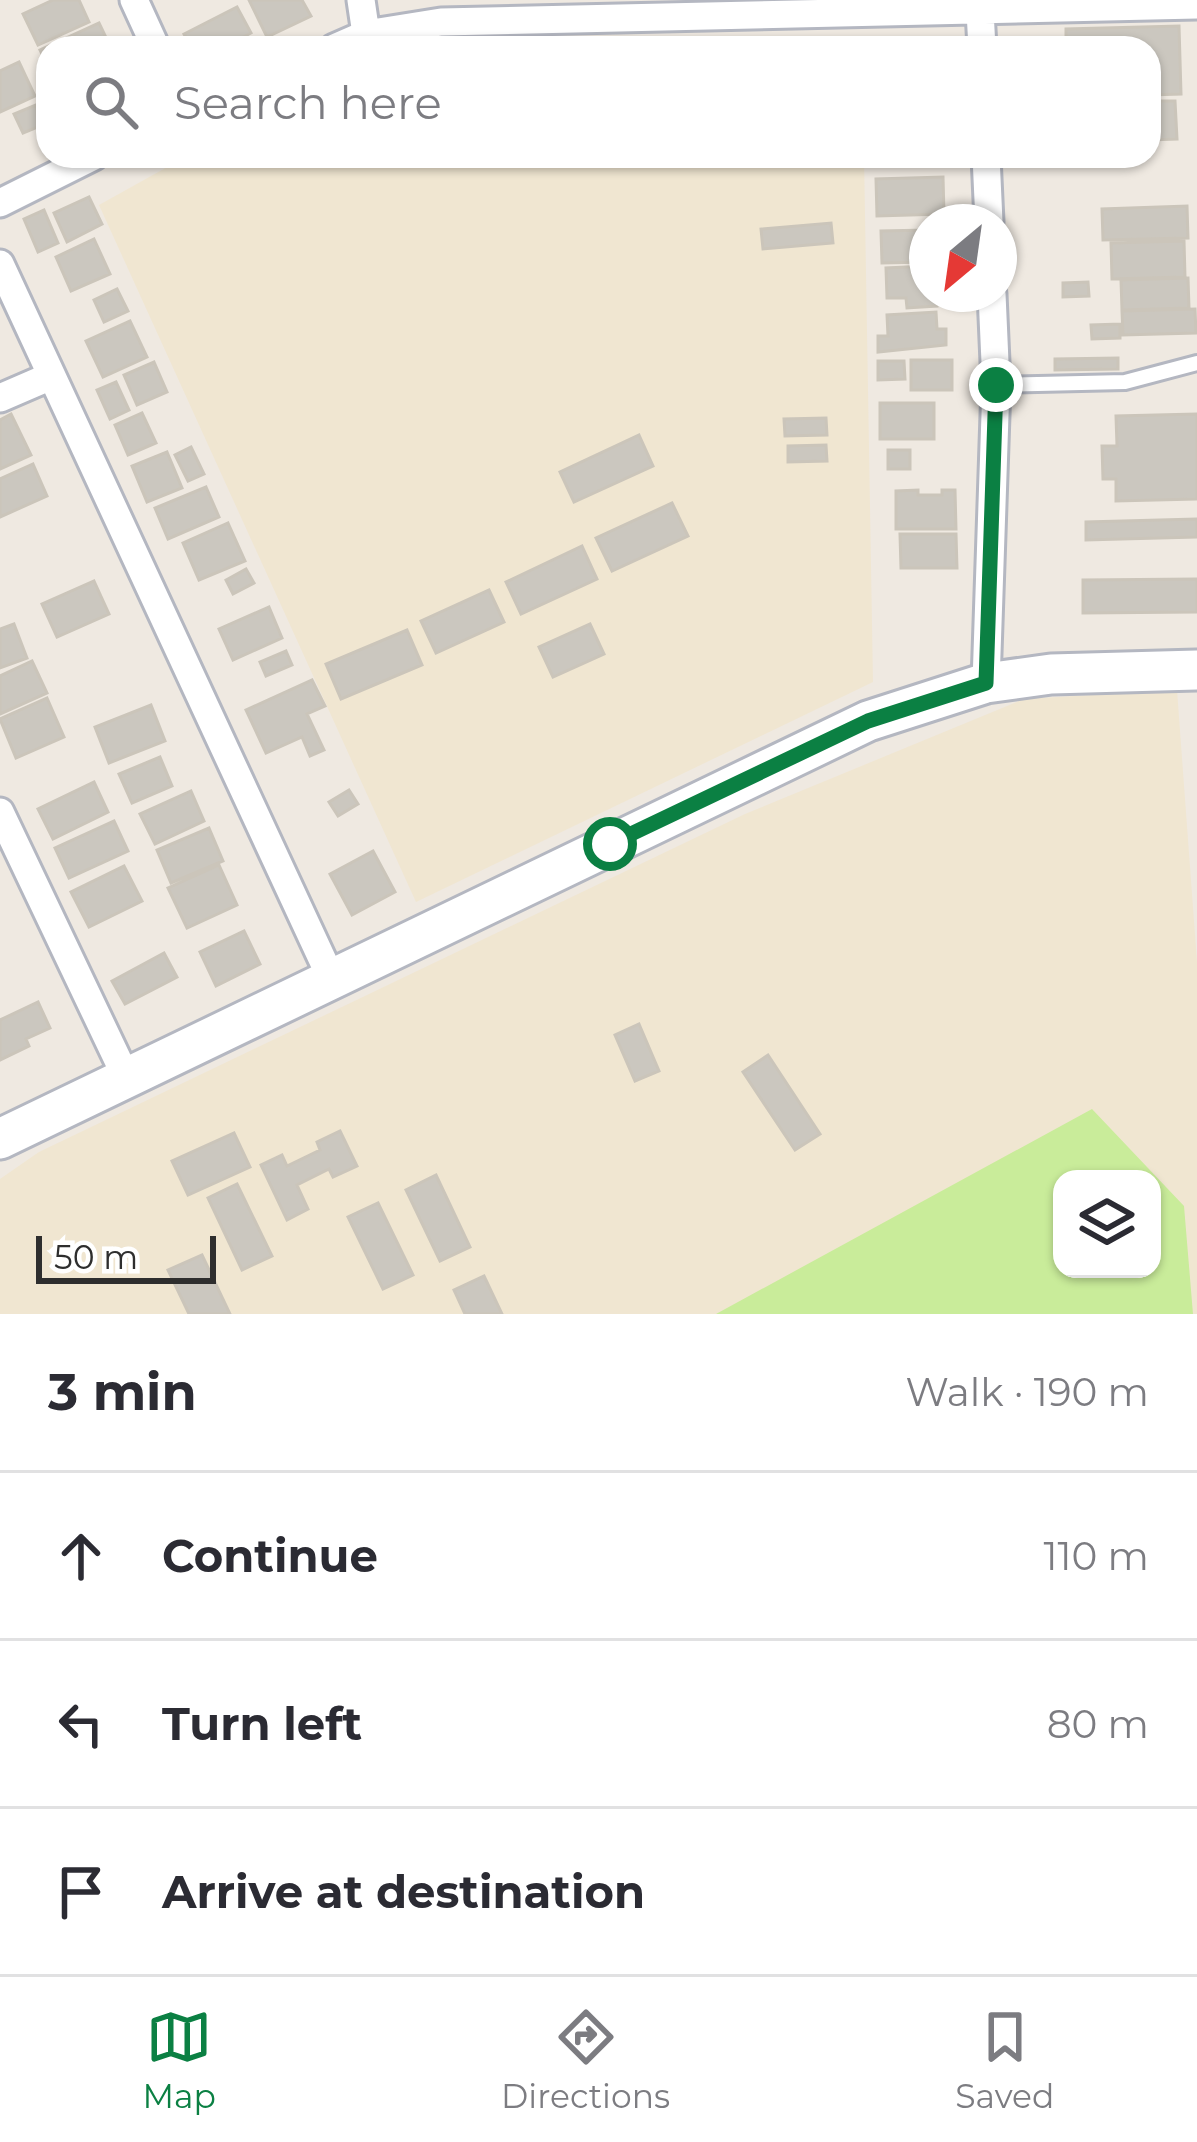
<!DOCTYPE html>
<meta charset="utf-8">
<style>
body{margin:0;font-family:Montserrat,sans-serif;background:#f7f7f7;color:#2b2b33}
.controls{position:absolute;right:36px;bottom:36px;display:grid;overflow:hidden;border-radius:24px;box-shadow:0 3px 9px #0004}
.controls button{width:108px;height:108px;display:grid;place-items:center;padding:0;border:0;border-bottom:3px solid #e1e1e2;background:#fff;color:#2b2b33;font:60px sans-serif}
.compass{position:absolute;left:909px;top:204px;width:108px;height:108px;border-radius:50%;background:#fff;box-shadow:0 3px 9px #0004;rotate:209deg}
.scale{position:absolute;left:36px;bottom:30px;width:180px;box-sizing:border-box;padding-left:12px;border:6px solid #2e2e2e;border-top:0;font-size:33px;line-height:42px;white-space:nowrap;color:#2e2e2e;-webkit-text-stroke:9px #fff;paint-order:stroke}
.stop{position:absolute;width:36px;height:36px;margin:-27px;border:9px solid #0b8043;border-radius:50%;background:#fff}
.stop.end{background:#0b8043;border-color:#fff;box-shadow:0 3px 12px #0008}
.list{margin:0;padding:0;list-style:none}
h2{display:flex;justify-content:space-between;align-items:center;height:156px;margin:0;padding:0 48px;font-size:51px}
h2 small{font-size:39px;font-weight:400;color:#7c7c81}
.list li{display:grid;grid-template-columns:78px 1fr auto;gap:36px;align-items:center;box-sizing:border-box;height:168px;padding:0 48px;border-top:3px solid #e1e1e2}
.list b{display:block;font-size:45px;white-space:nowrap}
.list em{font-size:39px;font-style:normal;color:#7c7c81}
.icon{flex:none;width:66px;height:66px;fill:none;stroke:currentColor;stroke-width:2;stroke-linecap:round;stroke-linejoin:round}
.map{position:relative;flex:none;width:1197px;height:1314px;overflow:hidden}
.search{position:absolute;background:#fff;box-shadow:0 3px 9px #0004;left:36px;right:36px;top:36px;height:132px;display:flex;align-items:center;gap:30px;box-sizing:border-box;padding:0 42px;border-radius:36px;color:#7c7c81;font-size:45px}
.sheet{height:660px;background:#fff}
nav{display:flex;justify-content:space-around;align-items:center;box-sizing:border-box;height:168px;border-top:3px solid #e1e1e2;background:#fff;font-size:33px;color:#7c7c81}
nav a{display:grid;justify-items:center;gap:6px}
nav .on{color:#0b8043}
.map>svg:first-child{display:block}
</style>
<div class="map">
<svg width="1197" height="1314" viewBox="0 0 1197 1314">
<rect width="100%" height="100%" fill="#efe9e1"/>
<path fill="#f0e6d1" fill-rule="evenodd" d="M187 156H864L873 682 416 902 99 205Z
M1177 690 1197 962V1314H0V1179L39 1152 745 814 1024 699ZM1062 1179H1152V1269H1062Z"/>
<path fill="#c9ec9a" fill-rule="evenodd" d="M1092 1109 1184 1206 1193 1314H716ZM1062 1179H1152V1269H1062Z"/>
<path fill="#cbc7bf" stroke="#cbc5ba" stroke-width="3" d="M53 0H79L89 22 38 45 23 14Z
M249 0H302L311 16 267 37Z
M237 7 251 33 223 48H192L184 34Z
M99 23 111 48H48V66L40 50Z
M1179 26 1181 94 1149 95V48H1066V29Z
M19 62 35 96 0 112V71Z
M1149 101H1175L1177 139 1149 140Z
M36 105 45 124 23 133 14 114Z
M943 177 944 214 877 216 876 179Z
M89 197 102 224 67 242 54 213Z
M1187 206 1188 238 1103 240 1102 209Z
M44 210 58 243 38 252 24 219Z
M831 223 833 243 763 249 761 229Z
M927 230V262L882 263 881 231Z
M94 239 110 274 71 291 56 257Z
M1184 241 1185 277 1112 279 1111 243Z
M927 266V294H937V306L907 308 906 298H887L886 268Z
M1188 278 1189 308 1122 310 1121 280Z
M1088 282 1089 296 1063 297V283Z
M117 289 128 311 104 322 94 300Z
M1195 309 1196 333 1123 335 1122 311Z
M936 312 937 329H946V345L878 352V336H888L887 315Z
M130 321 147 357 103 377 86 341Z
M1120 324V338L1092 339 1091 325Z
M1118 358V369L1055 370V359Z
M911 360H952V390H911Z
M878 361H904L905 379 878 380Z
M154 362 167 392 137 405 124 375Z
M116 382 129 410 110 419 97 390Z
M880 403H934V439H880Z
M142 413 156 443 128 455 115 425Z
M11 414 31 455 0 469V420Z
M1197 414V499L1116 501V479H1103L1102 446H1117L1116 416Z
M826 418 827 435 785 436 784 419Z
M639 435 653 466 574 502 560 472Z
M826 445 827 461 788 462V446Z
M191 447 204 474 188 481 175 455Z
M888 450H910V469H888Z
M167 452 182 488 147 502 132 466Z
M33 464 47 496 0 517V479Z
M206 487 219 517 168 539 155 508Z
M918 490V495H942V490H955L956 529H896V491Z
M672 503 688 536 612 571 596 538Z
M1197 519V537L1086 540V522Z
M228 523 245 561 199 580 183 543Z
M900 534H956L957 568H901Z
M582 546 597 579 521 614 506 582Z
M246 569 254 583 233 594 226 580Z
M1197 579V612L1083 613V580Z
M94 581 109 614 57 637 42 604Z
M489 590 504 622 436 653 421 621Z
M269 607 282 638 233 660 219 629Z
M14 624 27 658 0 668V629Z
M590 624 604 654 553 677 539 647Z
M407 630 422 665 341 699 326 664Z
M286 651 292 665 266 676 260 662Z
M32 661 47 693 0 714V676Z
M312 680 325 706 307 714 324 750 310 756 302 737 266 753 246 710Z
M47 698 64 737 16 758 0 719Z
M151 705 165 741 109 763 95 727Z
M160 757 172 786 132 803 119 774Z
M94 782 108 812 53 839 38 809Z
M349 790 358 804 338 816 329 802Z
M191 791 204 821 155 844 140 814Z
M114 821 128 851 69 878 55 848Z
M209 828 223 861 171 883 157 850Z
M373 851 395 892 352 915 330 874Z
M219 865 237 905 187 928 168 888Z
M124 866 142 901 89 927 71 892Z
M244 931 260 964 216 986 200 952Z
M164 953 177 977 125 1004 112 981Z
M38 1002 50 1028 26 1039 29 1046 0 1060V1020Z
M639 1024 659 1071 635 1081 615 1035Z
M768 1055 820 1134 795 1150 743 1072Z
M340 1131 357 1166 333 1177 329 1169 297 1185 308 1209 287 1220 261 1165 282 1155 287 1166 320 1150 317 1142Z
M234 1133 250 1167 188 1195 172 1161Z
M436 1175 470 1247 440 1261 406 1190Z
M237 1184 272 1256 242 1270 208 1198Z
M378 1203 413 1275 383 1289 348 1217Z
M202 1255 230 1314H189L168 1270Z
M484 1276 502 1314H465L454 1290Z"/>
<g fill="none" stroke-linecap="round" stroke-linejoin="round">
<defs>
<path id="lane" d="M996 385 1125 382 1197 363"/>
<path id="street" d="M134 0 156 48
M361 0 366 34
M980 11 982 48
M334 48 366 34 441 22 1197 5
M986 156 989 222
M0 203 94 156
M0 264 331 978
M0 398 51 376
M986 683 996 385 992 294
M0 812 126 1077"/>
<path id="secondary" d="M0 1139 868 721 986 683 1051 674 1197 670"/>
</defs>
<use href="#lane" stroke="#b4b7c1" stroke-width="20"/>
<use href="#street" stroke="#b4b7c1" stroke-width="33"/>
<use href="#secondary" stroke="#b4b7c1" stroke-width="45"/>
<use href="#lane" stroke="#fff" stroke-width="14"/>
<use href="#street" stroke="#fff" stroke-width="27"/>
<use href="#secondary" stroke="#fff" stroke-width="39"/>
</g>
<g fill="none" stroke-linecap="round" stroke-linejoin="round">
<path stroke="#0b8043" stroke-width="15" d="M610 844 868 721 986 683 996 385"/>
</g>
</svg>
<div class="controls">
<button><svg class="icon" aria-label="layers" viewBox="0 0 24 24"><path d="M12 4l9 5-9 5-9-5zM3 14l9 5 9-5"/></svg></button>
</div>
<svg class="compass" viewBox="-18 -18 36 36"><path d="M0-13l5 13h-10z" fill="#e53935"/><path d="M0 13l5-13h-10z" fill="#7c7c81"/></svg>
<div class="scale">50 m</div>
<div class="stop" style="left:610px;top:844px"></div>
<div class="stop end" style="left:996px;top:385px"></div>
<div class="search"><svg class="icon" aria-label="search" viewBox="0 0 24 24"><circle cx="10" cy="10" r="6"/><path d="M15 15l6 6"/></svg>Search here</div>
</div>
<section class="sheet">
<h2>3 min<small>Walk · 190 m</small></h2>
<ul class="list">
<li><svg class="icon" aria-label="ahead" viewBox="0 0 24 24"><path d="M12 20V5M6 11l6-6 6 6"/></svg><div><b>Continue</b></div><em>110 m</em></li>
<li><svg class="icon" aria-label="left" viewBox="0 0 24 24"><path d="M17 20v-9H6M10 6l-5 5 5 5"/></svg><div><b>Turn left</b></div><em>80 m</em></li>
<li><svg class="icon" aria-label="arrive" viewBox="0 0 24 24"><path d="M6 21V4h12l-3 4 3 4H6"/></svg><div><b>Arrive at destination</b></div></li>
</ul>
</section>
<nav>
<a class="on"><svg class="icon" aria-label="map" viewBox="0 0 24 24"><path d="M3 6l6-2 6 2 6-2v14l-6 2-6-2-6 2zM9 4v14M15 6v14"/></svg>Map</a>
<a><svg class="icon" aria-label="directions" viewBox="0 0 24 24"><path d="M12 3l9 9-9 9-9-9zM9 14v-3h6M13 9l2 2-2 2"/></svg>Directions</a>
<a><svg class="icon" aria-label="saved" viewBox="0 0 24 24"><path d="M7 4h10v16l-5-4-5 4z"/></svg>Saved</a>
</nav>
